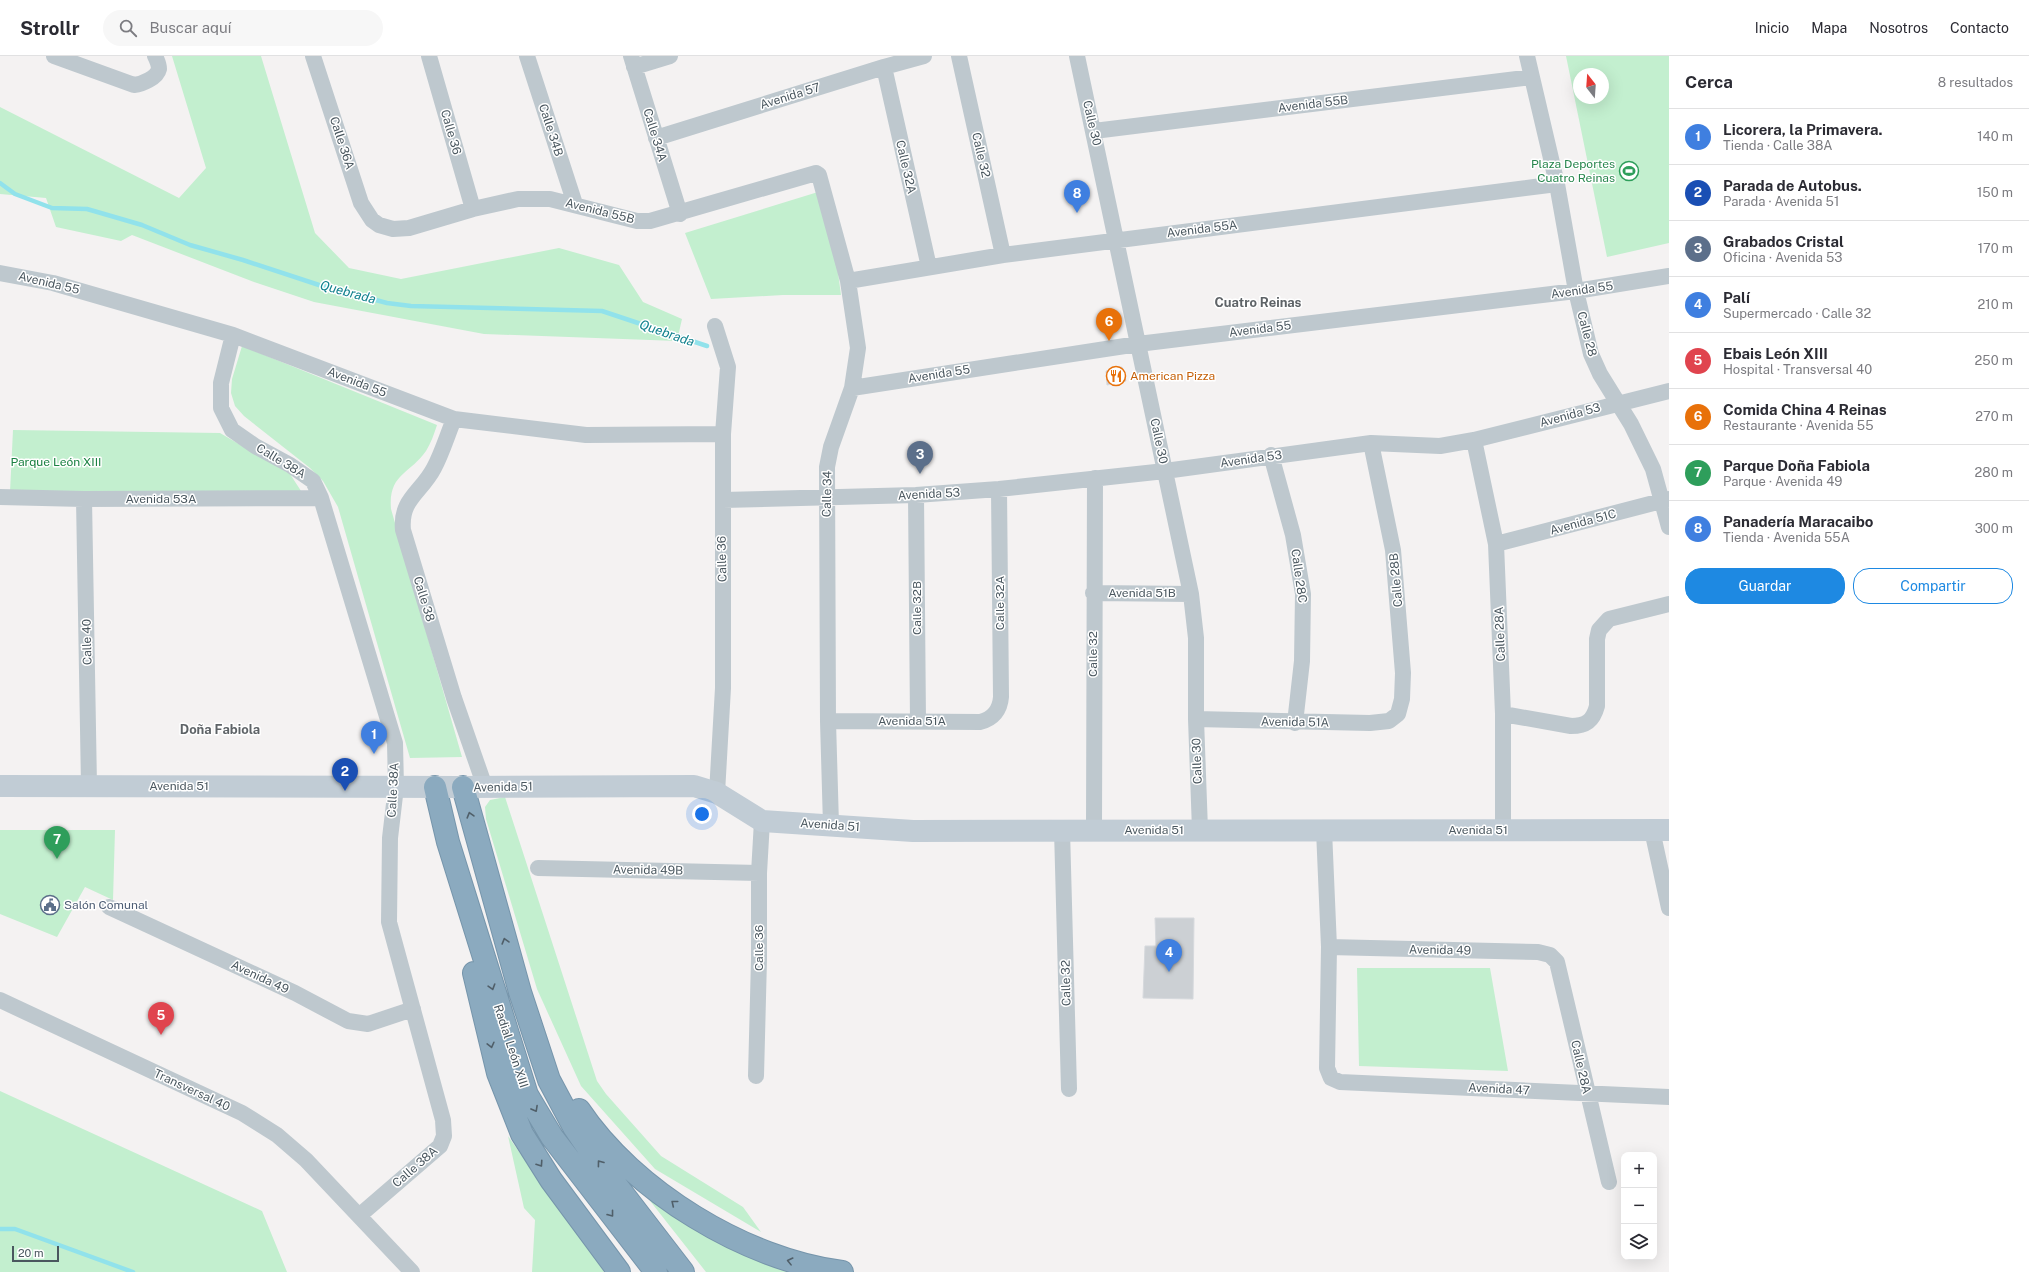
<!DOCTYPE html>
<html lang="es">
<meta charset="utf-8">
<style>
body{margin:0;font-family:"Public Sans",sans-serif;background:#f7f7f7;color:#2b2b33}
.controls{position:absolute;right:12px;bottom:12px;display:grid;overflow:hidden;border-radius:8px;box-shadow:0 4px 16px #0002}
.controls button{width:36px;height:36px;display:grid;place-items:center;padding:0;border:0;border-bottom:1px solid #e1e1e2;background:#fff;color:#2b2b33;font:20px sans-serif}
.compass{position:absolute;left:1573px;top:12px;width:36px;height:36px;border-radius:50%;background:#fff;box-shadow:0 4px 16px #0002;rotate:343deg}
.scale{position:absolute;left:12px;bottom:10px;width:47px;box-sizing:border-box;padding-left:4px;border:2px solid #4a575f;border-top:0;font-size:11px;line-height:14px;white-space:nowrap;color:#4a575f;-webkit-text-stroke:3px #fff;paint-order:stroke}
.you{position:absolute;left:702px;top:758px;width:14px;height:14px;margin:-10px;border:3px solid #fff;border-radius:50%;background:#1a73e8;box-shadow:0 0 0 6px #1a73e833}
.badge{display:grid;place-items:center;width:26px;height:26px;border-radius:50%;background:#1e89e2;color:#fff;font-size:13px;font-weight:700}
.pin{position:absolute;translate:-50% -33px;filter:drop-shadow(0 1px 2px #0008)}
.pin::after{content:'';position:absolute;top:21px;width:14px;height:12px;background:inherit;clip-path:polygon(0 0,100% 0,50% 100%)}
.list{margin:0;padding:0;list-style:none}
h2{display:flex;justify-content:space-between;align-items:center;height:52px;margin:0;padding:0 16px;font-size:17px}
h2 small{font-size:13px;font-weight:400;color:#7c7c81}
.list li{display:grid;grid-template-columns:26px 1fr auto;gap:12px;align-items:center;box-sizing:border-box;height:56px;padding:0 16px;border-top:1px solid #e1e1e2}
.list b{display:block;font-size:15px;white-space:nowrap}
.list p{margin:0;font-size:13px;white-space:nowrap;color:#7c7c81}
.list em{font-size:13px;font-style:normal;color:#7c7c81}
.actions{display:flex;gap:8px;padding:12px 16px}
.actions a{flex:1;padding:9px 0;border:1px solid #1e89e2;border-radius:16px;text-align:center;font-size:14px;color:#1e89e2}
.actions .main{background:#1e89e2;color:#fff}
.icon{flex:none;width:22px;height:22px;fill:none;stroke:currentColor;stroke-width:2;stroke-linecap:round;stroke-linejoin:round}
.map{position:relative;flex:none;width:1669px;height:1216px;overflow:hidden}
header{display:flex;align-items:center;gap:24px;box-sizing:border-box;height:56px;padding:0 20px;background:#fff;border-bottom:1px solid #e1e1e2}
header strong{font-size:19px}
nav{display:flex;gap:22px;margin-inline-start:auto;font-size:14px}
.search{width:280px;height:36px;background:#f7f7f7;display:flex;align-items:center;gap:10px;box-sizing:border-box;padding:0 14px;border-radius:22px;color:#7c7c81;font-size:15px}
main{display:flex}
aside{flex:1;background:#fff}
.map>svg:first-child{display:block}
</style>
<header>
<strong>Strollr</strong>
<div class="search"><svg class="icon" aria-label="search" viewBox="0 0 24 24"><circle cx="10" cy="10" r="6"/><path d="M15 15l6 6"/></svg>Buscar aquí</div>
<nav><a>Inicio</a><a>Mapa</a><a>Nosotros</a><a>Contacto</a></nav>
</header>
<main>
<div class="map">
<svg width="1669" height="1216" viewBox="0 0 1669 1216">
<rect width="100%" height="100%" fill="#f4f2f2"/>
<path fill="#c3efcf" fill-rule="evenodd" d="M172 0H261L315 177 349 212 401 223 559 192 619 209 643 246 682 263 677 285 484 278 314 246 254 226 132 179 121 185 56 171 46 142 0 138V51L179 142 206 112Z
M1566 0H1669V187L1607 201ZM1579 18H1603V42H1579Z
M818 136 837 209 841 239H783L711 243 685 177Z
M242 290 437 369C434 378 431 387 426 395 410 418 388 418 391 453L462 701 410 702 338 451 323 425 310 412 244 360 235 350 231 337 232 323Z
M13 374 220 377 290 418 303 438 10 436Z
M505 741 597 1025 606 1038 661 1100 743 1151 761 1176 655 1113 581 1030 537 933 486 763 485 751 490 744Z
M0 774H115L113 844 85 831 57 881 0 858Z
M1357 912H1490L1508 1015 1359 1010Z
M0 1035 262 1155 287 1216H0Z
M508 1080C539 1126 576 1168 604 1216H532L535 1164 524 1152Z
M632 1122 721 1189 819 1216H706Z"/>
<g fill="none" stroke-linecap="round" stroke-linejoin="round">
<path stroke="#91e2eb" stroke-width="4.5" d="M0 127 15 138 52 152 87 153 142 169 190 189 243 204 319 229 387 247 411 250 602 255 707 290
M0 1173H15L133 1216"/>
</g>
<path fill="#ccd0d4" stroke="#d6d9dd" d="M1122 311 1126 325 1107 329 1106 315Z
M1155 862H1194L1193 943 1143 942 1145 890H1156Z"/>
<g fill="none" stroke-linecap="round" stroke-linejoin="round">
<defs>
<path id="highway" d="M435 731 448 786 527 1039 552 1081 656 1216
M463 731 520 936 549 1024 574 1071 593 1099 683 1216
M474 917 498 1017 522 1078 551 1124 619 1216
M579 1054C633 1135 746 1204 842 1216"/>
</defs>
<use href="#highway" stroke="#7695ab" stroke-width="24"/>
<path stroke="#bec8ce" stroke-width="16" d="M54 0 134 29C142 28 157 22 159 13 159 9 157 4 155 0
M313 0 361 147 372 164 379 169 393 173 409 172 473 153 518 143H550L637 165H650L816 117 819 119 848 225 858 292 852 332 831 391 827 411 828 665 831 769
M429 0 473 153
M527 0 575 148
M631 0 680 158
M959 0 1003 199
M1077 0 1191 538 1196 582V663L1200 774
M1527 0 1557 128 1576 235 1591 298 1600 318 1631 368 1653 413 1669 471
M634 11 670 0
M884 11 929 211
M1094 75 1532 21
M656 82 884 11 924 0
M0 217 53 227 233 279 454 363 586 379 723 378
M848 225 1003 199 1557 128
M715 270 728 311 723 378V632L717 737
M233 279 221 327V352L232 374 255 390 290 409 313 425 321 442 395 687 396 731 390 782 389 866 443 1064 444 1080 440 1090 360 1159
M852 332 1138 288 1576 235 1669 220
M454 363C447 380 442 397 434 412 421 437 400 443 403 474L454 642 485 731
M1474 384 1496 488 1503 658V774
M1271 399 1293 479 1303 538 1302 605 1295 667
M916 439 918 665
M0 441 84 443 321 442
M84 443 89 730
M723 444 916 439 999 433 1165 415 1371 387 1440 390 1474 384 1669 335
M1496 488 1669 443
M1093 537 1191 538
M1503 658 1571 670C1586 670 1593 665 1597 650V583L1599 574 1609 563 1669 548
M1196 663 1370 667 1389 665 1398 658 1402 643 1403 617 1393 494 1371 387
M828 665 980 666C993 663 1000 654 1001 641L999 433
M1062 774 1069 1033
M1094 774 1095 422
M1324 774 1329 891 1327 1012 1331 1022 1340 1026 1669 1041
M1652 774 1669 852
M538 812 759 817
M109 851 295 937 348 965 368 968 413 953
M1329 891 1538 896 1550 899 1557 906 1609 1126
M0 944 242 1057 277 1079 306 1104 412 1216
M756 1020 759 903V817L762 765"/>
<path stroke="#c1ccd5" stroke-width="22" d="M0 730 463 731 694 730 717 737 762 765 913 775 1669 774"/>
<use href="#highway" stroke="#8baabf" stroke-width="22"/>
</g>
<defs><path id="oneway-chevron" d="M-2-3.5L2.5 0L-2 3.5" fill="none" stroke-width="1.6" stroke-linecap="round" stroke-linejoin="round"/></defs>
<g stroke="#505f69">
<use href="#oneway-chevron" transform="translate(470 759) rotate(-106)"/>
<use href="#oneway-chevron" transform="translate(505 885) rotate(-106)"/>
<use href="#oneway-chevron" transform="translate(492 931) rotate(73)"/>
<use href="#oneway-chevron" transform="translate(491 989) rotate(76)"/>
<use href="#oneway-chevron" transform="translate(535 1053) rotate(61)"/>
<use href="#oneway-chevron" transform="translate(600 1107) rotate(-127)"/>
<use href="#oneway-chevron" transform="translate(540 1108) rotate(56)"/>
<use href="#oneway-chevron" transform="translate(674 1147) rotate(-141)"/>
<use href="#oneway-chevron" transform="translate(611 1158) rotate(52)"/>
<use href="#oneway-chevron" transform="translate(790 1205) rotate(-166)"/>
</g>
<defs>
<symbol id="stadium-ring" viewBox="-11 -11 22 22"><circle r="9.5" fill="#fff" stroke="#2e9e5b" stroke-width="1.5"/><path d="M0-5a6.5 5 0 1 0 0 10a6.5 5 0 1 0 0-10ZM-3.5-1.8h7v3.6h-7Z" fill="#2e9e5b"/></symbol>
<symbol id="restaurant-ring" viewBox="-11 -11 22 22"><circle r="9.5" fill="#fff" stroke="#e8710a" stroke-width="1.5"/><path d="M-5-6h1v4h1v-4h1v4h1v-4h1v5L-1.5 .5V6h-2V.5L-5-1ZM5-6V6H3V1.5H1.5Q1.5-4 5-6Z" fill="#e8710a"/></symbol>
<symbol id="civic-ring" viewBox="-11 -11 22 22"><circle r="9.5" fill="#fff" stroke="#5c6f8a" stroke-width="1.5"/><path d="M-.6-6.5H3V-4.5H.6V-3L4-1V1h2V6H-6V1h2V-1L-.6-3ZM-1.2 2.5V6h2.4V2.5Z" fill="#5c6f8a"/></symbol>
</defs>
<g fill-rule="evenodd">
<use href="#stadium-ring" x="1618" y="104" width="22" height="22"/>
<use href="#restaurant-ring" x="1105" y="309" width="22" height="22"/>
<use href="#civic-ring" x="39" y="838" width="22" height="22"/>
</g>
<g text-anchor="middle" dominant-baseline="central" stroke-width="3" stroke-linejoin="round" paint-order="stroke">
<g font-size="12" fill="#4a575f" stroke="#fff">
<text transform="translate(790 40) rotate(-17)">Avenida 57</text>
<text transform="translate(1313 48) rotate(-7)">Avenida 55B</text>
<text transform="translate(1092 67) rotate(77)">Calle 30</text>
<text transform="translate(551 74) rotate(72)">Calle 34B</text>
<text transform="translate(451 76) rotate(74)">Calle 36</text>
<text transform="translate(655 79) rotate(73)">Calle 34A</text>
<text transform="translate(342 87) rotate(72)">Calle 36A</text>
<text transform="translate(981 99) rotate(77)">Calle 32</text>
<text transform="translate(906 111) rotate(77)">Calle 32A</text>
<text transform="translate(600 155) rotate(14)">Avenida 55B</text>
<text transform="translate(1202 173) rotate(-7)">Avenida 55A</text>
<text transform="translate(49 227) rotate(13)">Avenida 55</text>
<text transform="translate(1582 234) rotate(-8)">Avenida 55</text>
<text transform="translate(1260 273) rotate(-7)">Avenida 55</text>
<text transform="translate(1587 278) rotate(75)">Calle 28</text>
<text transform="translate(939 318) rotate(-9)">Avenida 55</text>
<text transform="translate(357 326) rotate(21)">Avenida 55</text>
<text transform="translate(1570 359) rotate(-15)">Avenida 53</text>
<text transform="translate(1159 385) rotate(78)">Calle 30</text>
<text transform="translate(1251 403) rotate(-8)">Avenida 53</text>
<text transform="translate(281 405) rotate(31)">Calle 38A</text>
<text transform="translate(827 438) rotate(-89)">Calle 34</text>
<text transform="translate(929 438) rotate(-3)">Avenida 53</text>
<text x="161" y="443">Avenida 53A</text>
<text transform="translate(1583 466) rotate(-15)">Avenida 51C</text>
<text transform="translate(722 503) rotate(-91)">Calle 36</text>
<text transform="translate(1299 520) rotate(82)">Calle 28C</text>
<text transform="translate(1396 524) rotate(-95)">Calle 28B</text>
<text x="1142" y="537">Avenida 51B</text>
<text transform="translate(424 543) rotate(73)">Calle 38</text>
<text transform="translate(1000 547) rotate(-90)">Calle 32A</text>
<text transform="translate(917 552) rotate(-90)">Calle 32B</text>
<text transform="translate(1500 578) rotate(-92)">Calle 28A</text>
<text transform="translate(87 586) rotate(-91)">Calle 40</text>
<text transform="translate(1093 598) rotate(-90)">Calle 32</text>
<text x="912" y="665">Avenida 51A</text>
<text transform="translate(1295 666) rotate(1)">Avenida 51A</text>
<text transform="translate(1197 705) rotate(-92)">Calle 30</text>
<text x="179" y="730">Avenida 51</text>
<text transform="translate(503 731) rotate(-1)">Avenida 51</text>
<text transform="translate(393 734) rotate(-87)">Calle 38A</text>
<text transform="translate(830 769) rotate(4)">Avenida 51</text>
<text x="1154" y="774">Avenida 51</text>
<text x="1478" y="774">Avenida 51</text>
<text transform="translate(648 814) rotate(1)">Avenida 49B</text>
<text transform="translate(759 892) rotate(-90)">Calle 36</text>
<text transform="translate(1440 894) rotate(1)">Avenida 49</text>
<text transform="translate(260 921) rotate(25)">Avenida 49</text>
<text transform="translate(1066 927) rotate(-91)">Calle 32</text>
<text transform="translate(511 990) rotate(72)">Radial León XIII</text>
<text transform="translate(1581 1011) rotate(77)">Calle 28A</text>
<text transform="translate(1499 1033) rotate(3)">Avenida 47</text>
<text transform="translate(192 1034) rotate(25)">Transversal 40</text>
<text transform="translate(415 1111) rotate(-41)">Calle 38A</text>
</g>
<g font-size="12" fill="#27864d" stroke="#fff" text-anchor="end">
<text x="1615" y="108">Plaza Deportes<tspan x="1615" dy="14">Cuatro Reinas</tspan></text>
</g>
<g font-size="12" fill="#c56008" stroke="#fff" text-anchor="start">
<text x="1130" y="320">American Pizza</text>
</g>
<g font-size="12" fill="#1a8142" stroke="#fff">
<text x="56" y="406">Parque León XIII</text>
</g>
<g font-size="12" fill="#4e5e75" stroke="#fff" text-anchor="start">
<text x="64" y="849">Salón Comunal</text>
</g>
<g font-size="13" font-style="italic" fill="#10818d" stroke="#fff">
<text transform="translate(348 236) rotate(15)">Quebrada</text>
<text transform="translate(667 277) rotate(19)">Quebrada</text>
</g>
<g font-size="13" font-weight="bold" fill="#5e6367" stroke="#fff">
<text x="1258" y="246">Cuatro Reinas</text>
<text x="220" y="673">Doña Fabiola</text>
</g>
</g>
</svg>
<div class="controls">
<button>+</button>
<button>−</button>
<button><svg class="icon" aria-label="layers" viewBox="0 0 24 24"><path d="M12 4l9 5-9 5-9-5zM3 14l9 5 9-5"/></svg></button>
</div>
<svg class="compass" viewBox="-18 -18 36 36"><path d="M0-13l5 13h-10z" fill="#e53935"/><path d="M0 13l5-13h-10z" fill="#7c7c81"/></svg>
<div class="scale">20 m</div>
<div class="you"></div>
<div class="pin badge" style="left:374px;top:698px;background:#3f7fe0">1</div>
<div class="pin badge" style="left:345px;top:735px;background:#1a4fb4">2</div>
<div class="pin badge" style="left:920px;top:418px;background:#5c6f8a">3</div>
<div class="pin badge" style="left:1169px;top:916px;background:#3f7fe0">4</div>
<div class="pin badge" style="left:161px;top:979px;background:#e0444e">5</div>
<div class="pin badge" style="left:1109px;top:285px;background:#e8710a">6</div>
<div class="pin badge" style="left:57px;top:803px;background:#2e9e5b">7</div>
<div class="pin badge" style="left:1077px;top:157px;background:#3f7fe0">8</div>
</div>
<aside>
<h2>Cerca<small>8 resultados</small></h2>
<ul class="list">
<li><span class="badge" style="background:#3f7fe0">1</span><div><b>Licorera, la Primavera.</b><p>Tienda · Calle 38A</p></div><em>140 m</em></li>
<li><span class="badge" style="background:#1a4fb4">2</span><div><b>Parada de Autobus.</b><p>Parada · Avenida 51</p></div><em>150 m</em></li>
<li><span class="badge" style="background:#5c6f8a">3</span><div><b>Grabados Cristal</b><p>Oficina · Avenida 53</p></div><em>170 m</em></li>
<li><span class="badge" style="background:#3f7fe0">4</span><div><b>Palí</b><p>Supermercado · Calle 32</p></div><em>210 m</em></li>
<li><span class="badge" style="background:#e0444e">5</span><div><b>Ebais León XIII</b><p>Hospital · Transversal 40</p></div><em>250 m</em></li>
<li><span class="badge" style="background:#e8710a">6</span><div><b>Comida China 4 Reinas</b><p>Restaurante · Avenida 55</p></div><em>270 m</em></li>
<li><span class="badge" style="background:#2e9e5b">7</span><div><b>Parque Doña Fabiola</b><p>Parque · Avenida 49</p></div><em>280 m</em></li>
<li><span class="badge" style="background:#3f7fe0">8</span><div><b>Panadería Maracaibo</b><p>Tienda · Avenida 55A</p></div><em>300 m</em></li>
</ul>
<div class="actions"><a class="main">Guardar</a><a>Compartir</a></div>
</aside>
</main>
